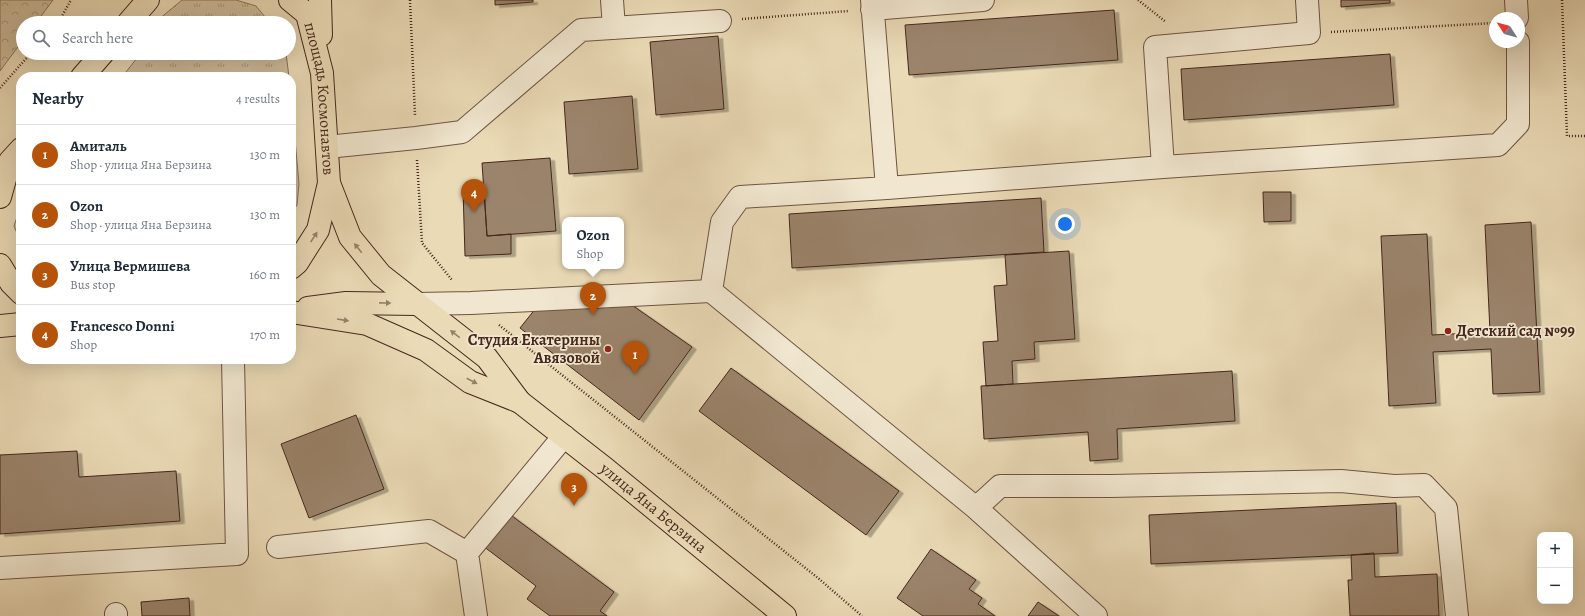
<!DOCTYPE html>
<meta charset="utf-8">
<style>
body{margin:0;font-family:Alegreya,serif;background:#f6f6f7;color:#1f2937}
.controls{position:absolute;right:12px;bottom:12px;display:grid;overflow:hidden;border-radius:8px;box-shadow:0 4px 16px #0002}
.controls button{width:36px;height:36px;display:grid;place-items:center;padding:0;border:0;border-bottom:1px solid #e0e1e3;background:#fff;color:#1f2937;font:20px sans-serif}
.compass{position:absolute;left:1489px;top:12px;width:36px;height:36px;border-radius:50%;background:#fff;box-shadow:0 4px 16px #0002;rotate:306deg}
.you{position:absolute;left:1065px;top:224px;width:14px;height:14px;margin:-10px;border:3px solid #fff;border-radius:50%;background:#1a73e8;box-shadow:0 0 0 6px #1a73e833}
.badge{display:grid;place-items:center;width:26px;height:26px;border-radius:50%;background:#b45309;color:#fff;font-size:13px;font-weight:700}
.pin{position:absolute;translate:-50% -33px;filter:drop-shadow(0 1px 2px #0008)}
.pin::after{content:'';position:absolute;top:21px;width:14px;height:12px;background:inherit;clip-path:polygon(0 0,100% 0,50% 100%)}
.popup{position:absolute;left:562px;top:217px;width:62px;height:52px;box-sizing:border-box;display:grid;place-content:center;border-radius:8px;background:#fff;filter:drop-shadow(0 1px 3px #0005);font-size:13px;white-space:nowrap;color:#747a83}
.popup b{font-size:15px;color:#1f2937}
.popup::after{content:'';position:absolute;left:50%;top:100%;margin-left:-8px;border:8px solid transparent;border-top-color:#fff}
.list{margin:0;padding:0;list-style:none}
h2{display:flex;justify-content:space-between;align-items:center;height:52px;margin:0;padding:0 16px;font-size:17px}
h2 small{font-size:13px;font-weight:400;color:#747a83}
.list li{display:grid;grid-template-columns:26px 1fr auto;gap:12px;align-items:center;box-sizing:border-box;height:60px;padding:0 16px;border-top:1px solid #e0e1e3}
.list b{display:block;font-size:15px;white-space:nowrap}
.list p{margin:0;font-size:13px;white-space:nowrap;color:#747a83}
.list em{font-size:13px;font-style:normal;color:#747a83}
.icon{flex:none;width:22px;height:22px;fill:none;stroke:currentColor;stroke-width:2;stroke-linecap:round;stroke-linejoin:round}
.map{position:relative;flex:none;width:1585px;height:616px;overflow:hidden}
.search{position:absolute;background:#fff;box-shadow:0 4px 16px #0002;left:16px;top:16px;width:280px;height:44px;display:flex;align-items:center;gap:10px;box-sizing:border-box;padding:0 14px;border-radius:22px;color:#747a83;font-size:15px}
.panel{position:absolute;background:#fff;box-shadow:0 4px 16px #0002;left:16px;top:72px;width:280px;height:292px;border-radius:16px}
.map>svg:first-child{display:block}
</style>
<div class="map">
<svg width="1585" height="616" viewBox="0 0 1585 616">
<defs>
<pattern id="grass-tufts" width="24" height="20" patternUnits="userSpaceOnUse"><rect width="24" height="20" fill="#cebc9c"/><path d="M3 7l-1-3M5 7V3M7 7l1-3M15 17l-1-3M17 17v-4M19 17l1-3" fill="none" stroke="#a9997e"/></pattern>
<pattern id="forest-crowns" width="20" height="18" patternUnits="userSpaceOnUse"><rect width="20" height="18" fill="#cebc9c"/><path d="M2 6a3 3 0 1 1 6 0M12 15a3 3 0 1 1 6 0" fill="none" stroke="#a9997e"/></pattern>
<filter id="shadow"><feDropShadow dx="4.5" dy="2.5" stdDeviation="0" flood-color="#0004"/></filter>
</defs>
<rect width="100%" height="100%" fill="#eadab6"/>
<filter id="stains"><feTurbulence type="fractalNoise" baseFrequency=".005" numOctaves="4"/><feColorMatrix values="0 0 0 0 .2 0 0 0 0 .09 0 0 0 0 .02 0 0 0 .5 -.17"/></filter>
<radialGradient id="worn" r=".72"><stop offset=".6" stop-color="#630" stop-opacity="0"/><stop offset="1" stop-color="#630" stop-opacity=".3"/></radialGradient>
<path fill="url(#grass-tufts)" stroke="#8a725c" d="M182 0H236L256 6 270 23H156L158 20Z
M141 53H286L289 77H122Z
M291 95 299 184 297 205 291 215Z
M21 205V243L14 226Z"/>
<path fill="url(#forest-crowns)" stroke="#8a725c" d="M0 0H53L36 23H23V40L0 71Z"/>
<path fill="#9b846c" stroke="#46271c" filter="url(#shadow)" d="M495 0H533V2L495 5Z
M1341 0H1390V3L1341 7Z
M1114 10 1118 60 909 75 905 25Z
M718 36 724 109 656 115 650 42Z
M1390 54 1394 105 1184 120 1181 69Z
M632 96 638 169 569 174 564 102Z
M550 158 556 231 487 236 482 163Z
M484 188 487 236 511 234V254L465 256 463 189Z
M1263 192H1291V221L1264 222Z
M1041 198 1044 252 792 268 789 214Z
M1531 222 1540 392 1493 394 1491 349 1433 352 1436 403 1389 406 1381 236 1427 234 1432 335 1490 332 1485 225Z
M1069 251 1075 339 1034 342 1035 359 1012 361 1013 384 986 386 983 342 998 341 994 286 1007 285 1005 255Z
M629 303 692 347 639 420 520 328 536 308Z
M731 368 899 491 866 535 699 411Z
M1232 371 1235 421 1117 429 1118 459 1090 461 1088 432 984 439 981 386Z
M356 415 384 489 309 518 281 444Z
M77 451 79 477 176 471 180 521 0 534V455Z
M1396 503 1398 553 1151 564 1149 515Z
M508 513 614 592 600 611 607 616H550L527 599 536 586 483 546Z
M931 549 976 580 969 589 982 598 978 604 995 616H923L897 598Z
M1374 553 1375 577 1437 574 1439 616H1350L1348 580H1352L1351 555Z
M189 598 190 616H142L141 602Z
M1038 602 1059 616H1028Z"/>
<g fill="none" stroke-linecap="round" stroke-linejoin="round">
<defs>
<path id="minor" d="M612 0 614 28
M1516 0 1517 18
M872 9 983 0
M327 147 416 138 462 132 581 30 720 21
M1163 167 1498 145 1518 124V42
M887 188 1163 167 1155 47 1309 33 1307 0
M711 291 722 222 740 197 887 188 872 0
M417 304 471 303 711 291 976 508 1096 616
M976 508 1000 486H1111L1341 481 1394 486 1424 485 1446 508 1457 616
M278 547 429 531 467 553
M0 568 237 554 233 359
M116 614V616
M476 616 467 553 564 436"/>
<g id="major">
<path id="s1" d="M290 0 307 14 322 73 329 183 318 230 297 263 291 268"/>
<path d="M320 0 321 35"/>
<path d="M128 23 148 0"/>
<path d="M82 77 103 53"/>
<path d="M329 183 350 237 381 275 487 358 520 402"/>
<path d="M0 197 10 161 21 149"/>
<path d="M0 265 11 283 21 293"/>
<path d="M308 308 346 303 417 304"/>
<path id="s2" d="M291 312 367 324 426 350 470 382 520 402 607 470 785 616"/>
<path d="M0 326 21 324"/>
</g>
</defs>
<use href="#minor" stroke="#6f5442" stroke-width="24"/>
<use href="#major" stroke="#46271c" stroke-width="24"/>
<path stroke="#46271c" stroke-width="2.5" stroke-dasharray="1 2" stroke-linecap="butt" d="M410 0 415 115
M1138 0 1166 22
M1562 0 1567 136H1585
M742 19 849 11
M58 23 71 0
M1331 32 1494 23
M0 88 31 53
M417 160 422 243 452 280
M499 325 818 578 862 616"/>
<use href="#minor" stroke="#f1e7d0" stroke-width="22"/>
<use href="#major" stroke="#eadab6" stroke-width="22"/>
</g>
<defs><path id="oneway-solid" d="M-6-.8H1V-3.2L6.5 0L1 3.2V.8H-6Z"/></defs>
<g fill="#988069">
<use href="#oneway-solid" transform="translate(314 237) rotate(-57)"/>
<use href="#oneway-solid" transform="translate(358 248) rotate(-129)"/>
<use href="#oneway-solid" transform="translate(385 303) rotate(1)"/>
<use href="#oneway-solid" transform="translate(343 320) rotate(9)"/>
<use href="#oneway-solid" transform="translate(455 334) rotate(-142)"/>
<use href="#oneway-solid" transform="translate(472 381) rotate(28)"/>
</g>
<g fill="#8f2418" stroke="#f1e7d0" stroke-width="1.5">
<circle cx="1448" cy="331" r="4"/>
<circle cx="608" cy="349" r="4"/>
</g>
<g text-anchor="middle" dominant-baseline="central" stroke-width="3.5" stroke-linejoin="round" paint-order="stroke">
<g font-size="16" fill="#46271c" stroke="#f1e7d0">
<text stroke="none"><textPath href="#s1" startOffset="108">площадь Космонавтов</textPath></text>
<text stroke="none"><textPath href="#s2" startOffset="420">улица Яна Берзина</textPath></text>
</g>
<g font-size="16" font-weight="bold" fill="#46271c" stroke="#f1e7d0" text-anchor="start">
<text x="1456" y="331">Детский сад №99</text>
<text x="600" y="340" text-anchor="end">Студия Екатерины<tspan x="600" dy="18">Авязовой</tspan></text>
</g>
</g>
<rect width="100%" height="100%" filter="url(#stains)"/>
<rect width="100%" height="100%" fill="url(#worn)"/>
</svg>
<div class="controls">
<button>+</button>
<button>−</button>
</div>
<svg class="compass" viewBox="-18 -18 36 36"><path d="M0-13l5 13h-10z" fill="#e53935"/><path d="M0 13l5-13h-10z" fill="#747a83"/></svg>
<div class="you"></div>
<div class="pin badge" style="left:635px;top:374px">1</div>
<div class="pin badge" style="left:593px;top:315px">2</div>
<div class="popup"><b>Ozon</b>Shop</div>
<div class="pin badge" style="left:574px;top:506px">3</div>
<div class="pin badge" style="left:474px;top:212px">4</div>
<div class="search"><svg class="icon" aria-label="search" viewBox="0 0 24 24"><circle cx="10" cy="10" r="6"/><path d="M15 15l6 6"/></svg>Search here</div>
<section class="panel">
<h2>Nearby<small>4 results</small></h2>
<ul class="list">
<li><span class="badge">1</span><div><b>Амиталь</b><p>Shop · улица Яна Берзина</p></div><em>130 m</em></li>
<li><span class="badge">2</span><div><b>Ozon</b><p>Shop · улица Яна Берзина</p></div><em>130 m</em></li>
<li><span class="badge">3</span><div><b>Улица Вермишева</b><p>Bus stop</p></div><em>160 m</em></li>
<li><span class="badge">4</span><div><b>Francesco Donni</b><p>Shop</p></div><em>170 m</em></li>
</ul>
</section>
</div>
